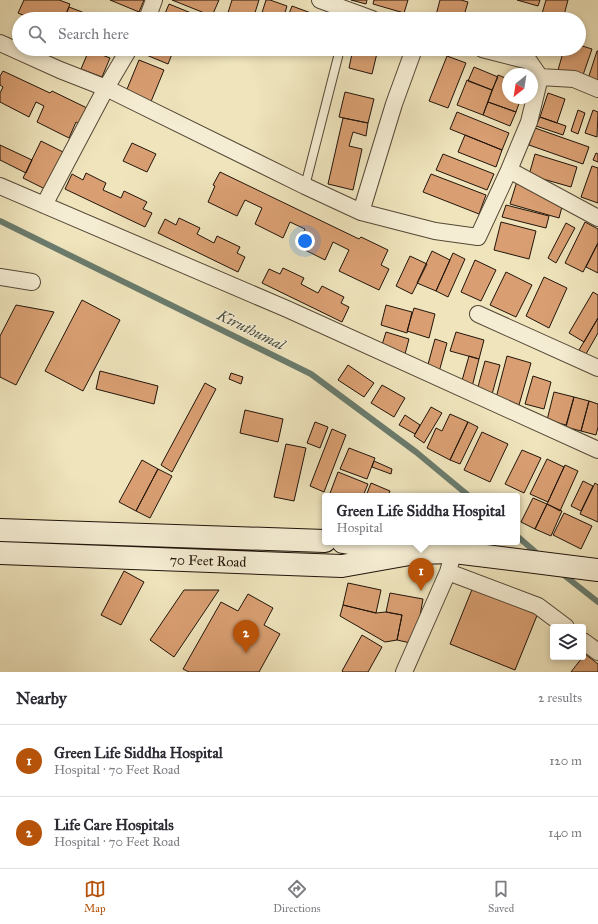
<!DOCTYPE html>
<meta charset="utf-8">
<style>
body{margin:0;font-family:"IM FELL Great Primer",serif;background:#f2f2f3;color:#2b2b33}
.controls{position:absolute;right:12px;bottom:12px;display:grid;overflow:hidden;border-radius:4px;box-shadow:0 2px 6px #0003}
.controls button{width:36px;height:36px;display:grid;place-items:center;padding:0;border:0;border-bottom:1px solid #e1e1e2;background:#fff;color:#2b2b33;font:20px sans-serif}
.compass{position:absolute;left:502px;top:68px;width:36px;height:36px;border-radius:50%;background:#fff;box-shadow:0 2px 6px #0003;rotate:210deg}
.you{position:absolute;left:305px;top:241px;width:14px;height:14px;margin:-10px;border:3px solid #fff;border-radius:50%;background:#1a73e8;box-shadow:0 0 0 6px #1a73e833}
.badge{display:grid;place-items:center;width:26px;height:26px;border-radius:50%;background:#b45309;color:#fff;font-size:13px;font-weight:700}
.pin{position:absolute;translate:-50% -33px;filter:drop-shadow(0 1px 2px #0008)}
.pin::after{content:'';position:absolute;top:21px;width:14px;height:12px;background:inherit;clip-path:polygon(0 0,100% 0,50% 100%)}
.popup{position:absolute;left:322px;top:493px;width:198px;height:52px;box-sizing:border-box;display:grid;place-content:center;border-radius:4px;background:#fff;filter:drop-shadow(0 1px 3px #0005);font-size:13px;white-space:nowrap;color:#7c7c81}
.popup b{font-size:15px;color:#2b2b33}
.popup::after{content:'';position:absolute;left:50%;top:100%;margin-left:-8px;border:8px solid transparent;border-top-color:#fff}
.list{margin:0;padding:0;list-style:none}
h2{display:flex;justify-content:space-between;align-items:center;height:52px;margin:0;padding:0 16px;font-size:17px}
h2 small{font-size:13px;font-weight:400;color:#7c7c81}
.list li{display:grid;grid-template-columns:26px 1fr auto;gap:12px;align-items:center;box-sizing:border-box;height:72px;padding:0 16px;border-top:1px solid #e1e1e2}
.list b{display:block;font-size:15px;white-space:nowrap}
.list p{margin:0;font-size:13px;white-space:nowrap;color:#7c7c81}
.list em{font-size:13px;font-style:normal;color:#7c7c81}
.icon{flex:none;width:22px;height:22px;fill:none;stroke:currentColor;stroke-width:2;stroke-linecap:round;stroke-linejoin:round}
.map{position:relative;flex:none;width:598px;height:672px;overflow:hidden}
.search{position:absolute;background:#fff;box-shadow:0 2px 6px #0003;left:12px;right:12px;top:12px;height:44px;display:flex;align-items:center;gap:10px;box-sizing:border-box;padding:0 14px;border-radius:22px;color:#7c7c81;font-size:15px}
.sheet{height:196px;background:#fff}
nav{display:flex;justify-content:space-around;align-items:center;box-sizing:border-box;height:56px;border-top:1px solid #e1e1e2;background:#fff;font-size:11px;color:#7c7c81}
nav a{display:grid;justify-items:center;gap:2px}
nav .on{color:#b45309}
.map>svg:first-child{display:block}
</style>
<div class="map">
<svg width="598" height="672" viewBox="0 0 598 672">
<rect width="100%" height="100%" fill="#efe4bc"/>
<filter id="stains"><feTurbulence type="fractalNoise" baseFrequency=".005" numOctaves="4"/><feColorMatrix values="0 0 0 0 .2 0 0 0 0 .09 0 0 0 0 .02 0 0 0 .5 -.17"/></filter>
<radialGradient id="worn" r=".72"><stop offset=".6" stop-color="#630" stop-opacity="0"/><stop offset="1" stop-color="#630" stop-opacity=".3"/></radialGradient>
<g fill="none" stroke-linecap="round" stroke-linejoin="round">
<path stroke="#6a7b6d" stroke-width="6" d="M0 221 311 374 416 452 469 496
M517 536 540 556
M560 572 598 602"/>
</g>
<path fill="#d99f72" stroke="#21140a" d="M24 0H59L70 4 64 19H32L18 13Z
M110 0H144L139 12Z
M172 0H219L212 16Z
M232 0H259L253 19H226Z
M266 0H270L287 6 283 19H260Z
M351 0H367L366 4Z
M374 0H408L404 13 373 4Z
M440 0H461L468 2 463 19H435Z
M517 0H540L538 6Z
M546 0H568L563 19H546L541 17Z
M169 4 196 15 195 19H171L164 16Z
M292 6 311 13 309 19H287Z
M69 7 95 17 94 19H64Z
M316 13 337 18 336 19H314Z
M485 16 495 19H484Z
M579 45 592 49 582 78 558 70 564 49H579Z
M107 49H119L118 53Z
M146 49H174L168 64 144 54Z
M258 49H273L271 54Z
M353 49H378L372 74 349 68Z
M518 49H535L532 58 517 54Z
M89 50 110 58 102 77 81 69Z
M597 51H598V86L587 82Z
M447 56 466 63 448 108 429 101Z
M139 60 164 70 150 104 125 94Z
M474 67 498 77 492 90 468 81Z
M3 71 50 93 52 91 87 108 80 124 76 122 69 138 37 122 44 106 36 102 29 117 0 102V93L3 87 0 85V76Z
M498 75 508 79V98H521L516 112 488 102Z
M467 80 492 90 483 115 457 105Z
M345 92 374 99 368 123 339 117Z
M548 93 565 99 557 123 540 117Z
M488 102 516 112 510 126 483 115Z
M578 110 585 113 578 134 571 131Z
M593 110 598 112 597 137 585 133Z
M457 112 509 133 502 150 450 129Z
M540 117 566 126 563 135 536 126Z
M343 118 368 123 366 136 353 132 349 146 362 149 353 190 328 184Z
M535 128 589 147 583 164 529 145Z
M465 135 502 150 496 167 458 152Z
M41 141 65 153 47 190 23 178Z
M132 143 156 154 147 172 123 161Z
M0 145 32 160 26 173 0 160Z
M596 153 598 154V162L593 160Z
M443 154 494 174 487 190 436 170Z
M535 154 577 167 571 187 529 175Z
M592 166 598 168V203L581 197Z
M220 172 359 239 361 237 388 250 381 265 389 269 379 290 339 271 349 250 333 242 325 260 297 246 305 229 290 222 283 238 255 224 262 208 245 200 237 216 208 202 215 186 213 185Z
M86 173 106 183 103 190 121 198 124 191 147 202 143 209 152 213 145 227 65 189 72 174 83 180Z
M431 174 486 195 479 214 423 192Z
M518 178 566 192 559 218 510 204Z
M506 205 549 216 546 228 502 217Z
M179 218 200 228 197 234 214 243 217 236 240 247 237 253 245 257 238 272 158 233 165 219 176 225Z
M501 222 536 231 529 259 494 250Z
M585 222 598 229V243L583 272 565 263Z
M566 223 575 228 556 263 548 258Z
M598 243V273L586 267Z
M432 251 450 260 436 291 417 283Z
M453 253 465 259 448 297 436 291Z
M410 256 427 264 412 294 396 286Z
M475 260 496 270 481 301 461 292Z
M283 268 304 278 301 284 318 293 322 286 344 297 341 303 349 307 342 322 262 283 269 269 280 274Z
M506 272 532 285 516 317 490 305Z
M544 277 567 288 549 328 526 316Z
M593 292 598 295V318L584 342 569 333Z
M82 300 120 320 83 391 45 371Z
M16 305 54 312 16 385 0 377V336Z
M386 305 412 312 407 333 381 325Z
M414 308 435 314 429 338 407 331Z
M598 318V333L586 354 579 350Z
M386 332 409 339 405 354 381 348Z
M456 332 484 340 479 359 450 351Z
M435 339 447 343 439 372 427 368Z
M469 356 479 359 472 387 461 384Z
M507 356 531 363 519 405 496 398Z
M485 361 500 365 491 398 476 394Z
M348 365 374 383 364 397 338 380Z
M100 371 158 386 154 404 96 389Z
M231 373 243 377 241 384 229 379Z
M533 376 551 382 544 409 525 404Z
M205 383 216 389 172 472 161 465Z
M382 385 405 398 394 417 371 403Z
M554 392 574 397 566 425 547 420Z
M574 397 589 401 581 431 566 427Z
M589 401 598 404V427L596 435 581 431Z
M431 407 442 413 424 443 414 436Z
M245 410 283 419 278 442 240 433Z
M450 414 468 422 450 460 427 448 436 428 442 431Z
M405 415 420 425 415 434 399 425Z
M315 422 328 427 320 448 307 443Z
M468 422 478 427 460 464 450 460Z
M332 429 346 435 324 492 310 486Z
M482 432 508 444 490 482 464 470Z
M286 444 306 448 294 501 274 497Z
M349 448 375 458 367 479 340 469Z
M522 450 541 458 524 493 505 484Z
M547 459 564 467 548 502 530 494Z
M142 460 158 469 136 511 119 502Z
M374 461 392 469 391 474 372 467Z
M565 465 578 471 560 511 547 504Z
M158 469 172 476 150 518 136 511Z
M338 472 368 484 363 496H329Z
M583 481 593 486 581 511 571 506Z
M371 483 390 491 388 496H366Z
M595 483 598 485V522L580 514Z
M533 498 547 504 535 529 521 522Z
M547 504 562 511 551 536 535 529Z
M564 513 592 526 581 549 553 535Z
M124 571 144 582 121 625 101 615Z
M348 583 381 590 376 613 343 605Z
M473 587 538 613 515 670 450 644Z
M184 590H219L174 657 150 640Z
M390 593 423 599 415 644 397 640 402 615 386 612Z
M248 594 273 608 264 625 280 634 259 672H189L183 669 221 602 238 611Z
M343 605 376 613 386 612 402 615 397 640 385 642 340 616Z
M362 635 382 647 368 672H343L342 671Z
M585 654 598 664V672H571Z"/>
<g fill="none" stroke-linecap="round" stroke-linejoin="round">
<defs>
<path id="service" d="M305 186 340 49"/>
<path id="minor" d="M320 0 372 19
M147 19 154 0
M0 43 60 70 106 88 305 186 361 212 394 104 414 49
M482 49 529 61 540 77 574 79 598 89
M509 170 598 218
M0 186 287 309 598 450
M44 205 106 88 129 49
M361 212 435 231 478 237 509 170 529 122 540 77
M0 277 32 282
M478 314 598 368
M448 572 538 606 566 627
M583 641 598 652
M404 672 448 572 451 561"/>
<path id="secondary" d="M0 530 325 541
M343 542 397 551
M0 553 342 566 415 553 454 552 598 570"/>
</defs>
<use href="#service" stroke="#544836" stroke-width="10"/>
<use href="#minor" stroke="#544836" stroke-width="18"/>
<use href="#secondary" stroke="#21140a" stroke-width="24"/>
<use href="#service" stroke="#f5edd3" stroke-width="8"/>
<use href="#minor" stroke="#f5edd3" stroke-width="16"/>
<use href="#secondary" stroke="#f5edd3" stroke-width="22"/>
</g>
<g text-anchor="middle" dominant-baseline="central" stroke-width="3" stroke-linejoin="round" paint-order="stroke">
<g font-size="14" fill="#21140a" stroke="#f5edd3">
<text transform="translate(208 561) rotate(2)">70 Feet Road</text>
</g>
<g font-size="15" font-style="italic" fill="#4b5044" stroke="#f5edd3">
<text transform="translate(251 330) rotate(26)">Kiruthumal</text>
</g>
</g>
<rect width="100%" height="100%" filter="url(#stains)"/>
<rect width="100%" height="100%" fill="url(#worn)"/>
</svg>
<div class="controls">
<button><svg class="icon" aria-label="layers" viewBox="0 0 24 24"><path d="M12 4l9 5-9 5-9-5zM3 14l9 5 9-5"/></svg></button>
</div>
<svg class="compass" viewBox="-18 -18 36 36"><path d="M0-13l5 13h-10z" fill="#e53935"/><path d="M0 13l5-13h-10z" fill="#7c7c81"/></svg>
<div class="you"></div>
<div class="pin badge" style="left:421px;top:591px">1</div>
<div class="popup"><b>Green Life Siddha Hospital</b>Hospital</div>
<div class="pin badge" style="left:246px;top:653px">2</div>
<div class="search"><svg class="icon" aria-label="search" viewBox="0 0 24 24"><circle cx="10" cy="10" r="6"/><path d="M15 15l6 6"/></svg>Search here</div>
</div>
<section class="sheet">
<h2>Nearby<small>2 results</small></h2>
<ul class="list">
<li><span class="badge">1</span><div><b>Green Life Siddha Hospital</b><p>Hospital · 70 Feet Road</p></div><em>120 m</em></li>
<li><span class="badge">2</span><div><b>Life Care Hospitals</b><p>Hospital · 70 Feet Road</p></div><em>140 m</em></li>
</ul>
</section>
<nav>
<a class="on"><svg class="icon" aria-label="map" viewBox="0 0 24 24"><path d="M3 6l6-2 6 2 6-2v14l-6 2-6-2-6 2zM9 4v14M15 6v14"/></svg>Map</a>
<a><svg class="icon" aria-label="directions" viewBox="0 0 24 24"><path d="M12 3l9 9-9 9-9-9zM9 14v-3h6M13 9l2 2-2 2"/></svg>Directions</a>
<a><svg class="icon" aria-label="saved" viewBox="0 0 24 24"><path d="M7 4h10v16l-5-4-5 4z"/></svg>Saved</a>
</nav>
